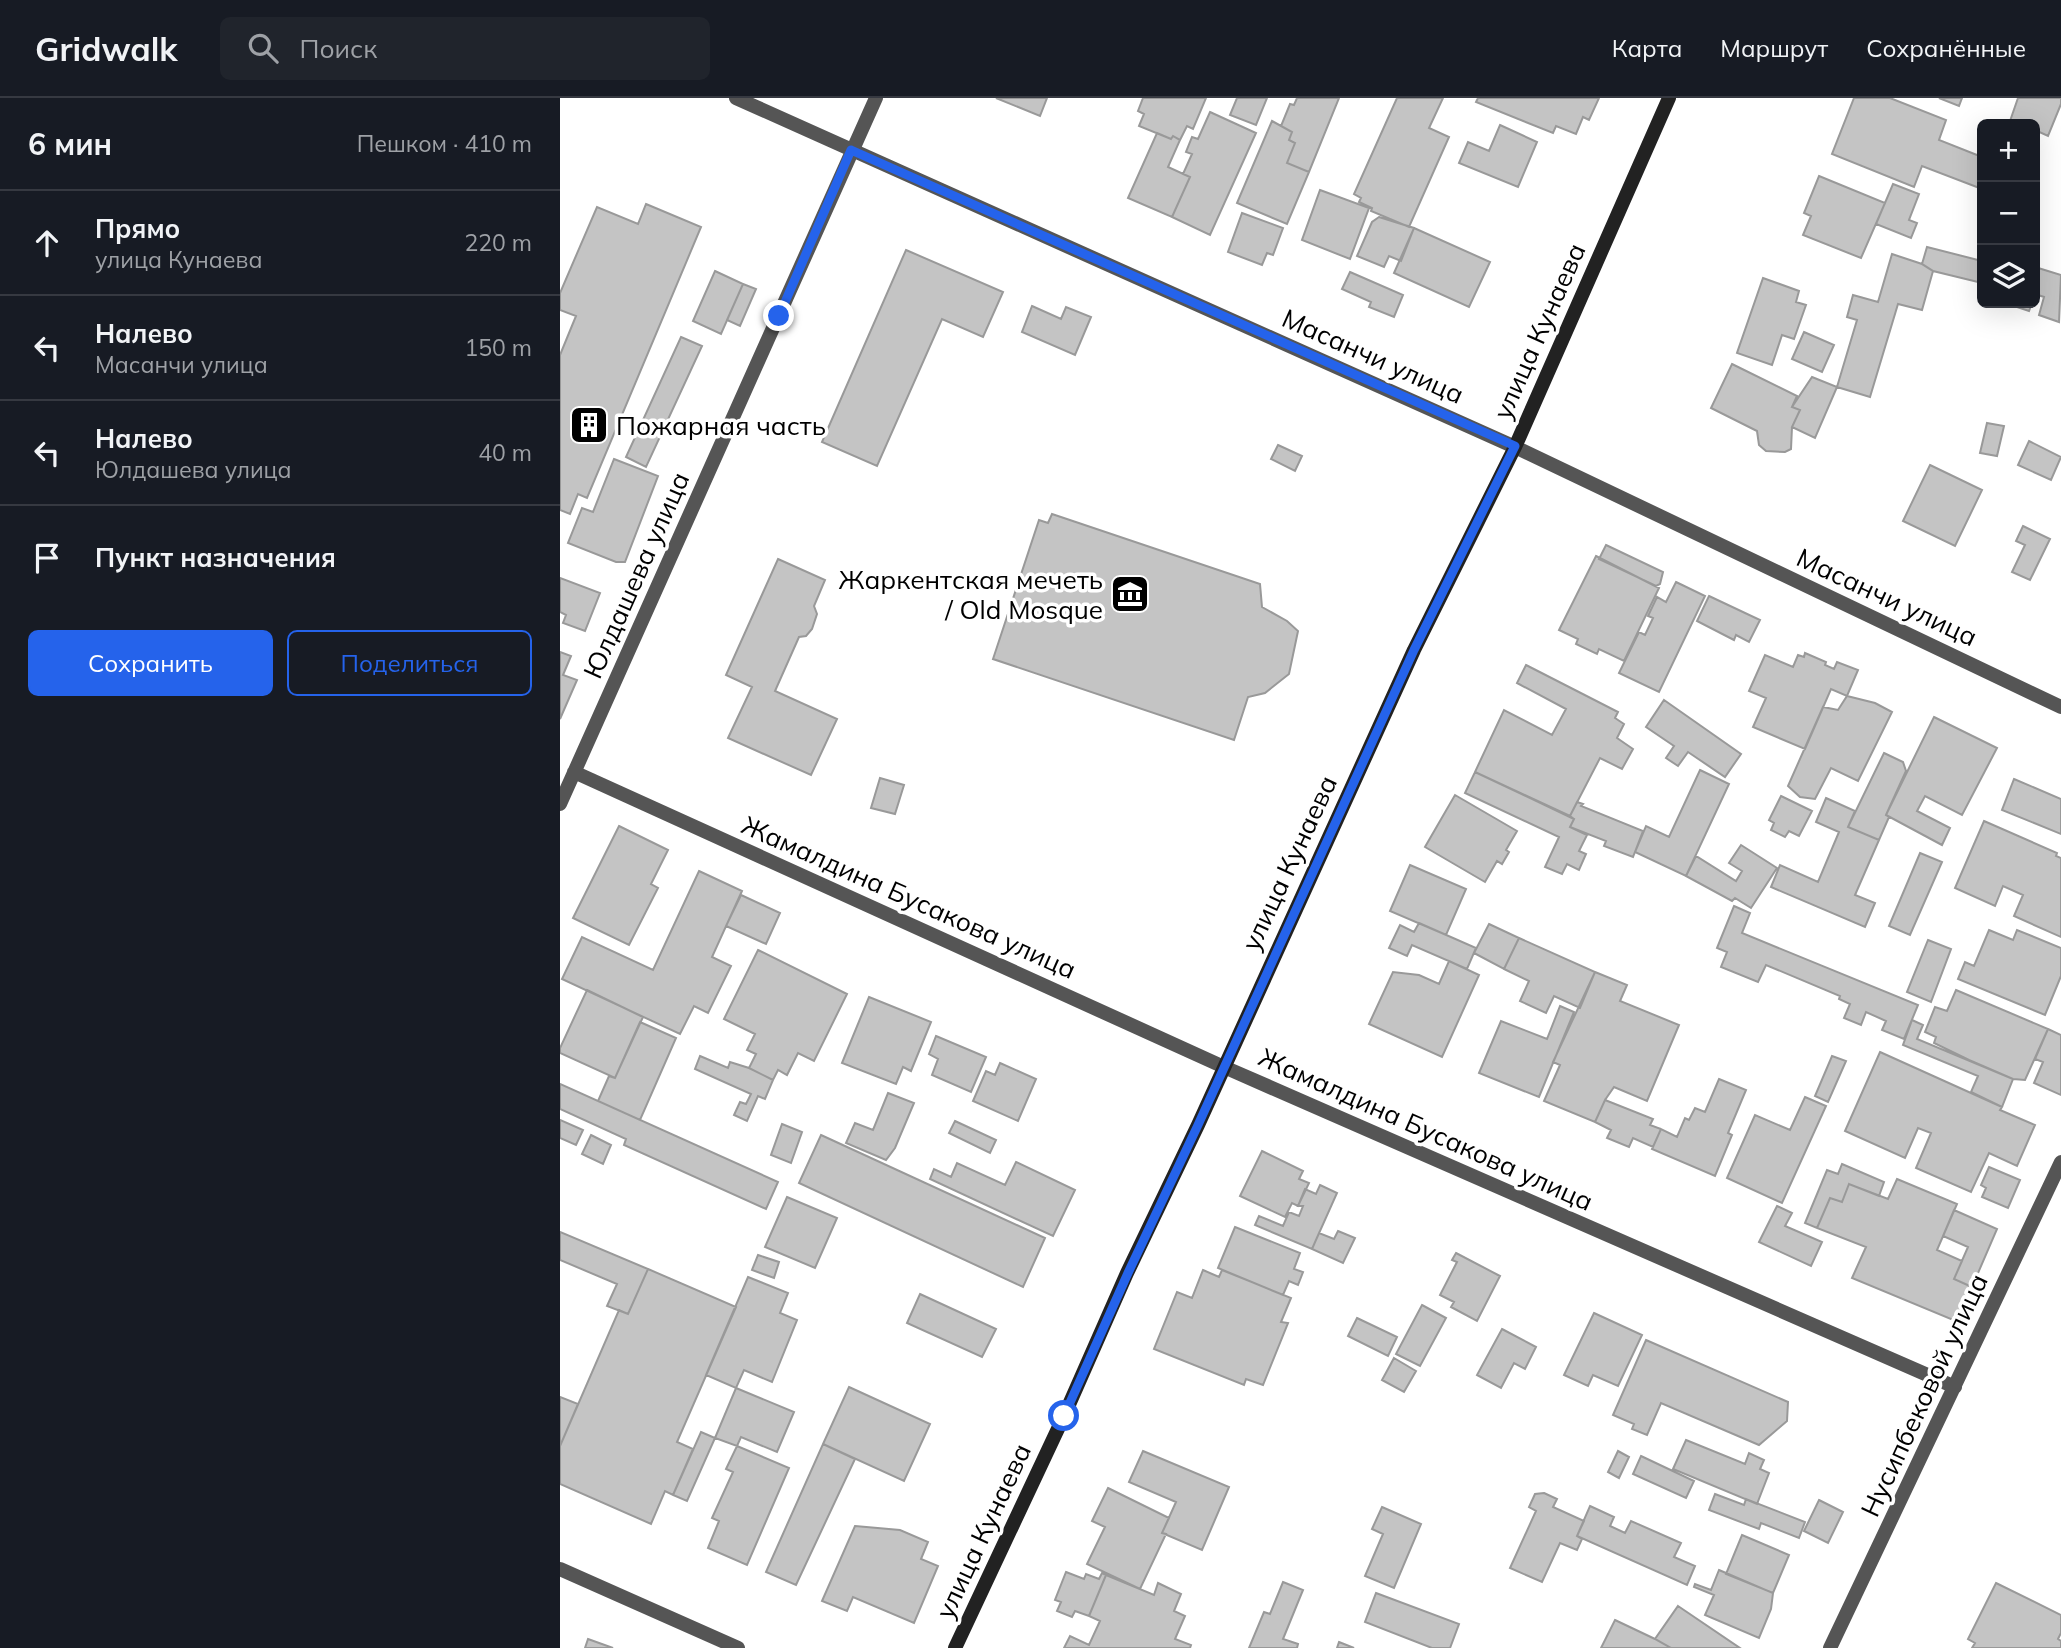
<!DOCTYPE html>
<html lang="ru">
<meta charset="utf-8">
<style>
body{margin:0;font-family:Mulish,sans-serif;background:#20242c;color:#f1f3f6}
.controls{position:absolute;right:21px;top:21px;display:grid;overflow:hidden;border-radius:10px;box-shadow:0 7px 28px #0002}
.controls button{width:63px;height:63px;display:grid;place-items:center;padding:0;border:0;border-bottom:2px solid #363941;background:#171b24;color:#f1f3f6;font:35px sans-serif}
.stop{position:absolute;width:21px;height:21px;margin:-16px;border:5px solid #2563eb;border-radius:50%;background:#fff}
.stop.end{background:#2563eb;border-color:#fff;box-shadow:0 2px 7px #0008}
.list{margin:0;padding:0;list-style:none}
h2{display:flex;justify-content:space-between;align-items:center;height:91px;margin:0;padding:0 28px;font-size:30px}
h2 small{font-size:23px;font-weight:400;color:#9ea1a6}
.list li{display:grid;grid-template-columns:46px 1fr auto;gap:21px;align-items:center;box-sizing:border-box;height:105px;padding:0 28px;border-top:2px solid #363941}
.list b{display:block;font-size:26px;white-space:nowrap}
.list p{margin:0;font-size:23px;white-space:nowrap;color:#9ea1a6}
.list em{font-size:23px;font-style:normal;color:#9ea1a6}
.actions{display:flex;gap:14px;padding:21px 28px}
.actions a{flex:1;padding:16px 0;border:2px solid #2563eb;border-radius:10px;text-align:center;font-size:24px;color:#2563eb}
.actions .main{background:#2563eb;color:#fff}
.icon{flex:none;width:38px;height:38px;fill:none;stroke:currentColor;stroke-width:2;stroke-linecap:round;stroke-linejoin:round}
.map{position:relative;flex:none;width:1501px;height:1550px;overflow:hidden}
header{display:flex;align-items:center;gap:42px;box-sizing:border-box;height:98px;padding:0 35px;background:#171b24;border-bottom:2px solid #363941}
header strong{font-size:33px}
nav{display:flex;gap:38px;margin-inline-start:auto;font-size:24px}
.search{width:490px;height:63px;background:#20242c;display:flex;align-items:center;gap:18px;box-sizing:border-box;padding:0 24px;border-radius:10px;color:#9ea1a6;font-size:26px}
main{display:flex}
aside{flex:1;background:#171b24}
.map>svg:first-child{display:block}
</style>
<header>
<strong>Gridwalk</strong>
<div class="search"><svg class="icon" aria-label="search" viewBox="0 0 24 24"><circle cx="10" cy="10" r="6"/><path d="M15 15l6 6"/></svg>Поиск</div>
<nav><a>Карта</a><a>Маршрут</a><a>Сохранённые</a></nav>
</header>
<main>
<aside>
<h2>6 мин<small>Пешком · 410 m</small></h2>
<ul class="list">
<li><svg class="icon" aria-label="ahead" viewBox="0 0 24 24"><path d="M12 20V5M6 11l6-6 6 6"/></svg><div><b>Прямо</b><p>улица Кунаева</p></div><em>220 m</em></li>
<li><svg class="icon" aria-label="left" viewBox="0 0 24 24"><path d="M17 20v-9H6M10 6l-5 5 5 5"/></svg><div><b>Налево</b><p>Масанчи улица</p></div><em>150 m</em></li>
<li><svg class="icon" aria-label="left" viewBox="0 0 24 24"><path d="M17 20v-9H6M10 6l-5 5 5 5"/></svg><div><b>Налево</b><p>Юлдашева улица</p></div><em>40 m</em></li>
<li><svg class="icon" aria-label="arrive" viewBox="0 0 24 24"><path d="M6 21V4h12l-3 4 3 4H6"/></svg><div><b>Пункт назначения</b></div></li>
</ul>
<div class="actions"><a class="main">Сохранить</a><a>Поделиться</a></div>
</aside>
<div class="map">
<svg width="1501" height="1550" viewBox="0 0 1501 1550">
<rect width="100%" height="100%" fill="#fff"/>
<path fill="#c4c4c4" stroke="#999" stroke-width="2" d="M436 0H487L480 18Z
M583 0H646L633 31 627 28 620 42 613 38 611 41 579 28 584 16 578 13Z
M677 0H707L696 27 670 17Z
M737 0H779L749 74 727 65 735 45 729 42 732 34 721 28 730 6 734 7Z
M837 0H883L869 30 889 39 849 129 811 113 812 110 799 104 801 100 794 96Z
M918 0H1039L1029 22 1023 19 1016 36 996 28 993 35 916 4Z
M1294 0H1330L1386 22 1379 42 1422 59V91L1362 68 1354 89 1272 56Z
M1379 0H1402L1399 8Z
M1458 0H1501V6L1488 38 1475 32V26H1459L1450 23Z
M650 14 696 35 650 137 612 119 630 79 623 76 632 56 626 54 632 39 638 41Z
M712 23 732 34 729 42 735 45 727 65 749 74 727 126 677 105Z
M940 27 977 44 958 89 899 65 908 44 929 53Z
M597 35 611 41 613 38 620 42 608 69 630 79 612 119 568 100Z
M1259 78 1325 105 1301 160 1243 137 1251 118 1244 115Z
M1333 86 1359 96 1349 122 1357 125 1351 140 1316 126Z
M760 92 809 110 790 161 742 142Z
M86 106 141 129 27 400 18 396 10 416 0 412V257L16 218 0 212V195L37 109 78 126Z
M682 115 723 130 713 157 707 155 702 167 668 154Z
M819 119 854 130 841 163 829 158 824 169 797 158 812 124Z
M854 130 930 164 909 209 834 175Z
M1367 149 1422 163V185L1373 173 1362 166Z
M346 152 443 194 423 239 382 221 317 368 262 344Z
M1332 156 1362 166 1373 173 1362 212 1338 206 1310 299 1277 289 1297 222 1287 219 1293 197 1318 204Z
M1475 169 1501 177 1499 224 1479 217 1484 199 1475 196Z
M155 173 183 186 161 236 133 223Z
M790 174 843 197 834 219 809 209 811 204 782 191Z
M1203 180 1239 193 1236 204 1246 207 1234 241 1222 237 1212 267 1177 255Z
M183 186 196 191 180 228 167 222Z
M1445 205H1472L1469 213Z
M472 208 501 221 506 209 531 219 515 257 462 234Z
M1244 234 1274 247 1262 274 1232 261Z
M121 239 142 248 86 369 66 359Z
M1172 266 1237 298 1232 309 1240 312 1232 329 1231 351 1225 354 1206 353 1199 347 1197 333 1151 310Z
M1252 279 1277 289 1255 340 1232 329 1240 312 1232 309Z
M1427 325 1444 328 1437 358 1420 355Z
M1469 343 1501 359 1491 382 1458 367Z
M718 347 742 358 735 373 711 361Z
M54 361 98 378 65 464H56L8 445 22 410 33 414Z
M1370 367 1422 392 1395 448 1343 423Z
M492 416 700 486 702 509 727 523 738 533 729 576 705 595 688 599 674 642 433 561 479 422 488 425Z
M1463 428 1490 441 1470 482 1452 474 1465 447 1456 443Z
M1046 447 1103 474 1100 486 1096 488 1039 461Z
M1036 458 1099 490 1064 563 1039 551 1037 556 1016 546 1018 541 999 532Z
M218 461 265 482 254 508 257 516 252 531 246 538 239 539 215 593 277 621 251 677 168 640 192 589 166 577Z
M0 480 40 495 25 533 3 525 6 517 0 514Z
M1116 484 1145 498 1099 594 1059 575 1079 534 1085 537 1093 520 1088 518 1097 499 1106 504Z
M1149 498 1200 522 1189 544 1176 537 1174 542 1137 523Z
M0 554 11 558 3 577 17 582 0 621Z
M1245 555 1266 564 1265 567 1274 571 1277 564 1298 572 1287 598 1271 591 1245 651 1193 629 1206 600 1189 593 1205 557 1233 569 1238 557 1244 559Z
M966 567 1058 614 1055 620 1064 626 1057 640 1073 651 1062 671 1040 660 1010 718 915 674 944 612 992 637 1006 611 957 585Z
M1287 598 1315 605 1332 614 1298 683 1271 670 1255 701 1240 699 1228 688 1263 609 1278 612Z
M1104 602 1181 656 1165 679 1128 654 1118 668 1106 660 1114 648 1086 629Z
M1374 619 1437 650 1402 717 1365 698 1357 713 1390 730 1382 747 1326 717Z
M1324 655 1343 664 1346 673 1326 717 1329 719 1319 742 1288 729Z
M1140 672 1169 686 1126 778 1075 754 1086 728 1109 739Z
M915 674 1014 721 1010 729 1027 737 1019 753 1026 756 1019 772 1007 766 1002 776 985 769 999 739 905 695Z
M320 680 344 687 335 716 311 710Z
M1454 681 1501 701V736L1442 712Z
M895 697 957 733 946 752 949 754 942 766 937 763 925 784 865 749Z
M1221 698 1252 713 1239 738 1229 733 1225 739 1211 732 1214 725 1209 722Z
M1266 700 1295 713 1288 729 1319 742 1295 797 1315 805 1305 829 1211 789 1220 767 1258 784 1279 734 1256 724Z
M1017 704 1023 706 1021 708 1083 733 1073 759 1044 748 1046 743 1010 729 1014 721 1010 718Z
M1424 723 1497 755 1496 758 1501 760V839L1454 818 1463 797 1443 788 1435 808 1395 790Z
M59 728 108 752 91 786 98 790 69 847 13 820Z
M1181 747 1217 770 1191 810 1175 800 1172 803 1126 778 1136 758 1176 783 1182 773 1169 765Z
M1360 755 1382 764 1350 837 1329 828Z
M850 767 906 791 886 837 830 813Z
M139 773 182 793 152 859 171 868 148 915 134 908 120 936 2 881 22 839 93 872Z
M181 797 220 815 206 846 166 828Z
M1174 808 1190 815 1182 835 1358 907 1344 941 1322 932 1326 923 1306 914 1301 927 1284 920 1290 906 1279 901 1280 898 1206 867 1198 884 1161 869 1167 854 1157 850Z
M859 825 916 850 907 871 852 847 847 858 829 850 840 827 854 834Z
M929 826 959 840 944 871 914 855Z
M1429 832 1453 842 1457 832 1501 850V878L1485 917 1398 881 1405 864 1414 868Z
M959 840 1035 874 1020 910 994 898 986 915 960 903 969 883 944 871Z
M1368 842 1391 851 1371 904 1347 894Z
M198 852 287 896 254 963 238 955 227 977 218 972 213 982 189 970 196 956 187 952 195 936 164 921Z
M889 863 919 877 882 959 809 926 833 874 859 877 879 886Z
M1035 874 1067 887 1060 903 1119 927 1087 1003 1054 989 1045 1002 1035 1024 984 1003 1000 967 993 964Z
M27 892 83 919 55 980 0 955V950Z
M1396 892 1488 931 1465 982 1453 981 1409 962 1374 945 1376 939 1365 934 1375 909 1387 913Z
M309 899 371 924 351 973 343 969 336 986 282 965Z
M1000 908 1014 914 979 999 919 975 941 923 987 941Z
M1352 922 1363 927 1357 941 1453 981 1442 1009 1411 994 1418 978 1343 947Z
M80 924 116 940 80 1022 38 1003 49 978 55 980Z
M1488 931 1501 937V997L1474 985 1483 964 1475 961Z
M376 938 426 959 411 994 372 977 378 961 369 956Z
M1320 954 1442 1009 1440 1012 1475 1027 1457 1068 1429 1055 1411 1094 1356 1070 1371 1035 1358 1030 1345 1060 1285 1033Z
M140 958 168 970 170 964 189 970 213 982 205 1001 198 998 187 1023 174 1017 180 1004 186 1006 191 996 135 971Z
M1272 958 1286 963 1268 1004 1255 998Z
M440 965 476 981 458 1023 413 1003 426 973 435 977Z
M1159 981 1186 992 1168 1035 1172 1037 1155 1078 1092 1051 1101 1031 1117 1039 1125 1020 1129 1022 1135 1010 1145 1014Z
M0 986 218 1084 206 1111 64 1047 66 1041 0 1011Z
M328 995 354 1005 335 1050 326 1062 286 1045 295 1025 313 1032Z
M1245 999 1266 1008 1222 1105 1167 1080 1195 1017 1230 1032Z
M1045 1002 1093 1021 1090 1027 1101 1031 1093 1049 1073 1040 1069 1049 1047 1040 1051 1032 1035 1024Z
M0 1022 23 1032 16 1047 0 1040Z
M395 1023 436 1042 430 1055 389 1035Z
M222 1026 242 1034 231 1065 211 1057Z
M31 1037 51 1047 43 1066 22 1056Z
M261 1037 485 1140 463 1189 239 1085Z
M702 1053 743 1073 739 1081 749 1085 738 1108 732 1105 725 1119 680 1098Z
M456 1064 515 1092 493 1138 370 1081 374 1071 391 1079 397 1065 445 1087Z
M1282 1066 1324 1084 1319 1098 1289 1086 1282 1104 1270 1100 1257 1130 1245 1125 1267 1072 1278 1076Z
M1429 1069 1460 1082 1448 1110 1422 1099 1426 1090 1421 1087Z
M1337 1081 1397 1106 1377 1152 1402 1163 1394 1181 1412 1189 1398 1224 1292 1180 1306 1149 1257 1130 1270 1100 1282 1104 1289 1086 1328 1101Z
M760 1087 777 1095 752 1151 695 1127 699 1118 723 1128 729 1114 739 1118 743 1108H738L745 1091 756 1096Z
M227 1099 277 1120 255 1170 205 1149Z
M1217 1108 1232 1115 1225 1128 1262 1144 1251 1168 1199 1144Z
M1394 1112 1437 1131 1412 1189 1394 1181 1408 1149 1383 1138Z
M675 1129 740 1155 734 1171 743 1174 738 1187 729 1183 723 1197 658 1170Z
M778 1133 795 1140 783 1165 752 1151 759 1135 774 1141Z
M0 1134 88 1171 68 1216 47 1208 57 1186 0 1162Z
M896 1155 940 1178 917 1223 891 1209 894 1204 880 1197 897 1164 892 1162Z
M198 1157 219 1164 214 1180 192 1172Z
M88 1171 176 1209 117 1344 133 1351 113 1397 105 1393 91 1426 0 1386V1348L59 1212 68 1216Z
M643 1172 659 1179 662 1172 731 1200 721 1224 728 1225 703 1287 686 1281 684 1287 594 1251 617 1194 632 1200Z
M188 1179 228 1195 220 1215 237 1222 212 1284 184 1272 176 1290 146 1277Z
M360 1196 436 1231 422 1259 347 1225Z
M862 1207 886 1220 860 1268 836 1256Z
M1034 1215 1082 1237 1058 1288 1033 1277 1028 1288 1004 1277Z
M797 1220 837 1239 828 1258 788 1238Z
M942 1231 976 1249 965 1271 954 1265 941 1290 917 1277Z
M1086 1242 1228 1304 1227 1323 1199 1347 1101 1305 1087 1337 1072 1331 1074 1326 1053 1317Z
M834 1260 856 1273 844 1294 822 1282Z
M289 1289 370 1326 344 1383 263 1346Z
M176 1290 234 1314 217 1354 181 1339 177 1348 155 1340Z
M0 1299 18 1306 0 1348Z
M141 1334 155 1340 127 1403 113 1397Z
M1126 1342 1185 1366 1189 1355 1204 1362 1200 1371 1209 1375 1197 1406 1113 1371Z
M263 1346 295 1361 236 1487 206 1474Z
M177 1348 229 1370 187 1467 148 1450 159 1423 152 1420 173 1374 166 1371Z
M583 1353 669 1389 642 1452 602 1435 616 1404 569 1384Z
M1058 1353 1069 1359 1059 1380 1048 1374Z
M1081 1358 1134 1383 1126 1400 1073 1376Z
M548 1390 609 1420 602 1435 606 1436 580 1491 527 1466 545 1429 532 1423Z
M984 1395 997 1401 993 1409 1024 1423 1017 1438 1022 1441 1017 1452 1000 1445 982 1484 950 1470 976 1413 969 1409 975 1396Z
M1155 1396 1184 1407 1186 1401 1245 1424 1239 1440 1201 1425 1199 1431 1149 1412Z
M1259 1402 1283 1414 1268 1445 1244 1433Z
M1030 1408 1054 1419 1050 1428 1065 1435 1071 1423 1121 1445 1114 1459 1135 1468 1127 1487 1017 1438Z
M822 1409 861 1426 834 1490 805 1478 823 1436 812 1431Z
M295 1428 340 1432 368 1444 361 1461 378 1468 354 1525 293 1499 287 1513 262 1503Z
M1182 1437 1229 1457 1213 1495 1166 1476Z
M1159 1472 1213 1495 1211 1511 1199 1540 1145 1517 1154 1497 1134 1489 1135 1486 1151 1492Z
M506 1474 524 1481 526 1476 539 1481 542 1475 546 1477 529 1518 515 1513 512 1519 497 1513 501 1504 495 1502Z
M546 1477 594 1497 598 1485 621 1496 614 1513 625 1518 615 1541 631 1547 630 1550H504L510 1538 529 1547 540 1523 529 1518Z
M723 1484 743 1492 723 1541 738 1546 737 1550H689L704 1514 710 1516Z
M1436 1485 1501 1517V1535L1498 1541 1501 1543V1550H1412L1415 1545 1408 1541Z
M816 1495 899 1526 890 1550H872L805 1524Z
M1118 1508 1180 1550H1111L1095 1541Z
M1055 1522 1095 1541 1111 1550H1041Z
M28 1541 53 1550H25Z
M779 1544 794 1550H777Z"/>
<g fill="none" stroke-linecap="round" stroke-linejoin="round">
<path stroke="#555" stroke-width="14" d="M176 0 955 349 1501 609
M14 674 664 969 1395 1289
M0 706 316 0
M0 1471 178 1550
M1270 1550 1501 1064"/>
<path stroke="#222" stroke-width="14" d="M395 1550 504 1318 567 1175 638 1027 854 552 955 349 1109 0"/>
</g>
<g fill="none" stroke-linecap="round" stroke-linejoin="round">
<path stroke="#2563eb" stroke-width="9" d="M219 218 291 52 955 348 854 552 638 1027 568 1175 504 1318"/>
</g>
<defs>
<symbol id="building-square" viewBox="-11 -11 22 22"><rect x="-9" y="-9" width="18" height="18" rx="4" fill="#000" stroke="#fff"/><path d="M-4-6H4V6H1V3H-1V6H-4ZM-2.5-4.3h1.7v1.8h-1.7ZM.8-4.3h1.7v1.8H.8ZM-2.5-1h1.7V.8h-1.7ZM.8-1h1.7V.8H.8Z" fill="#fff"/></symbol>
<symbol id="museum-square" viewBox="-11 -11 22 22"><rect x="-9" y="-9" width="18" height="18" rx="4" fill="#000" stroke="#fff"/><path d="M0-6L6-3V-2H-6V-3ZM-5-1h2V3h-2ZM-1-1h2V3h-2ZM3-1h2V3H3ZM-6 4H6V6H-6Z" fill="#fff"/></symbol>
</defs>
<g fill-rule="evenodd">
<use href="#building-square" x="7" y="305" width="44" height="44"/>
<use href="#museum-square" x="548" y="474" width="44" height="44"/>
</g>
<g text-anchor="middle" dominant-baseline="central" stroke-width="7" stroke-linejoin="round" paint-order="stroke">
<g font-size="26" fill="#000" stroke="#fff">
<text transform="translate(979 233) rotate(-66)">улица Кунаева</text>
<text transform="translate(813 258) rotate(24)">Масанчи улица</text>
<text transform="translate(76 477) rotate(-66)">Юлдашева улица</text>
<text transform="translate(1327 499) rotate(25)">Масанчи улица</text>
<text transform="translate(729 765) rotate(-65)">улица Кунаева</text>
<text transform="translate(349 799) rotate(24)">Жамалдина Бусакова улица</text>
<text transform="translate(866 1031) rotate(24)">Жамалдина Бусакова улица</text>
<text transform="translate(1364 1297) rotate(-65)">Нусипбековой улица</text>
<text transform="translate(423 1433) rotate(-65)">улица Кунаева</text>
</g>
<g font-size="26" fill="#000" stroke="#fff" text-anchor="start">
<text x="56" y="327">Пожарная часть</text>
<text x="543" y="481" text-anchor="end">Жаркентская мечеть<tspan x="543" dy="30">/ Old Mosque</tspan></text>
</g>
</g>
</svg>
<div class="controls">
<button>+</button>
<button>−</button>
<button><svg class="icon" aria-label="layers" viewBox="0 0 24 24"><path d="M12 4l9 5-9 5-9-5zM3 14l9 5 9-5"/></svg></button>
</div>
<div class="stop" style="left:504px;top:1318px"></div>
<div class="stop end" style="left:219px;top:218px"></div>
</div>
</main>
